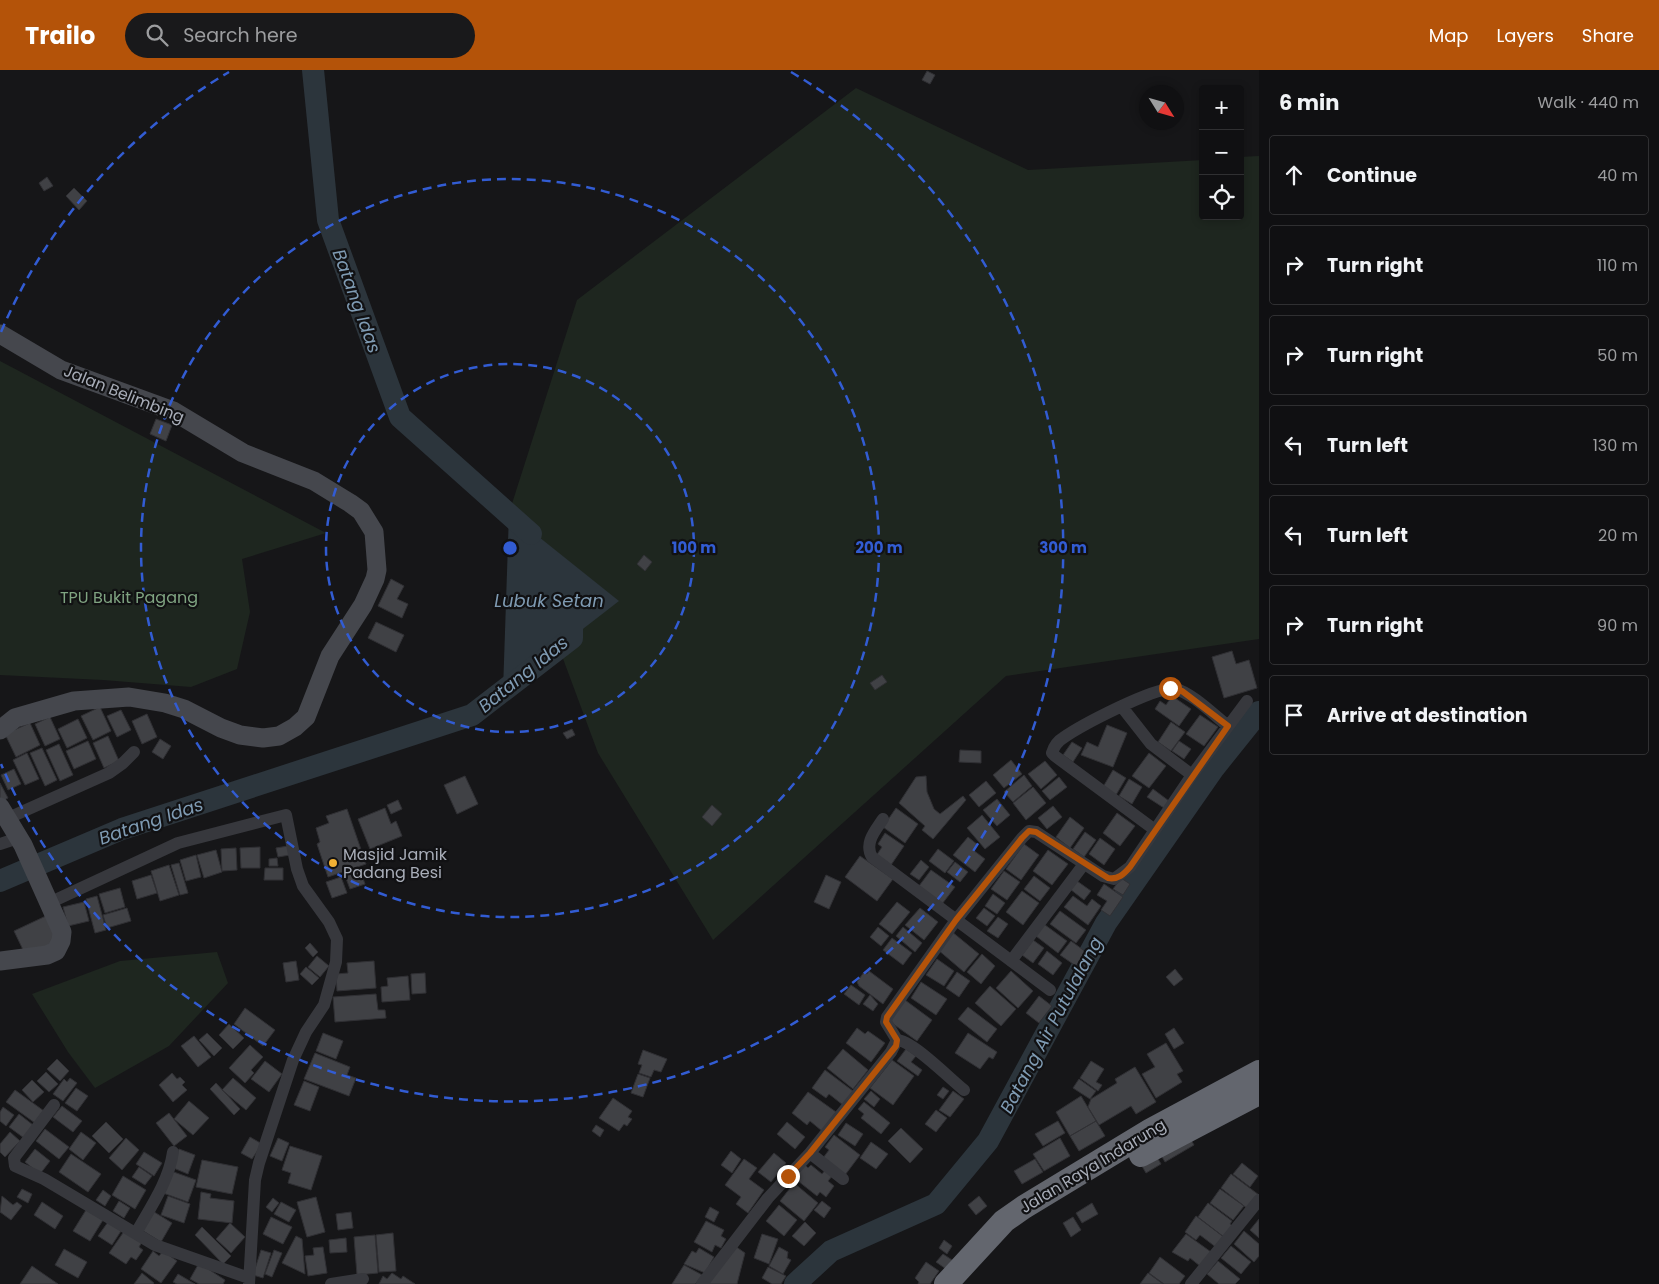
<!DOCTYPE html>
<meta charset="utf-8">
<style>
body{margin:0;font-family:Poppins,sans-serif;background:#19191b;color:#f1f3f6}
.controls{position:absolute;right:15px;top:15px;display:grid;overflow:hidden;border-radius:5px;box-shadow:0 2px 8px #0003}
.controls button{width:45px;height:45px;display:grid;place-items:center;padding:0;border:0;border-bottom:1px solid #303032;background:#101012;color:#f1f3f6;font:25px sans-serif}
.compass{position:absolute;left:1139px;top:15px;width:45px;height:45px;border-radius:50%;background:#101012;box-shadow:0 2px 8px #0003;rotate:127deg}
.stop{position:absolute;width:15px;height:15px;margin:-11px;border:4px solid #b45309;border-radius:50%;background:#fff}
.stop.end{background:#b45309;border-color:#fff;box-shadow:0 1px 5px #0008}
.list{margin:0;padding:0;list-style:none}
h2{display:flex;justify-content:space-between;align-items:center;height:65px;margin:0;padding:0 20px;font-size:21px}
h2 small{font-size:16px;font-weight:400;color:#9c9d9f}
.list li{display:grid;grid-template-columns:32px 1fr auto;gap:15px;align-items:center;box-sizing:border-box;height:80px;margin:0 10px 10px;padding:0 10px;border:1px solid #303032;border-radius:5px}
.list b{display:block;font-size:19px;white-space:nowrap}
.list em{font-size:16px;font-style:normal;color:#9c9d9f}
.icon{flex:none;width:28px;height:28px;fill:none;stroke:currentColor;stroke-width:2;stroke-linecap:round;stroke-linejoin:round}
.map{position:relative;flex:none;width:1259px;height:1214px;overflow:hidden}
header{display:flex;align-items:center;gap:30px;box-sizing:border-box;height:70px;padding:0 25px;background:#b45309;color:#fff}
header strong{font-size:24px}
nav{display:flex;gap:28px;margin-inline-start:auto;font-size:18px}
.search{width:350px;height:45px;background:#19191b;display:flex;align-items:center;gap:12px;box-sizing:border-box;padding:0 18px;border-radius:28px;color:#9c9d9f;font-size:19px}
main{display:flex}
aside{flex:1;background:#101012}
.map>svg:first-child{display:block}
</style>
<header>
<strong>Trailo</strong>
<div class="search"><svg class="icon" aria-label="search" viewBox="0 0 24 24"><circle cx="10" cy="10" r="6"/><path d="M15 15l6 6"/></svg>Search here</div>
<nav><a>Map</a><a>Layers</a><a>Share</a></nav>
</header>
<main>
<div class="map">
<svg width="1259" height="1214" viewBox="0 0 1259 1214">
<rect width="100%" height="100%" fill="#161618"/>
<path fill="#1e261f" d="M856 18 1028 100 1203 90V146H1240V87L1259 86V569L1006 606 713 870 598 683 509 443 577 230Z
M0 291 326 463 242 489 250 542 237 599 191 617 103 610 0 605Z
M217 882 228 913 169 976 95 1018 68 982 32 924 120 891Z"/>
<path fill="#2c353c" d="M509 443 619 531 503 621Z"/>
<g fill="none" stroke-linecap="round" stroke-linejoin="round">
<path stroke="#2c353c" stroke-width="22" d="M313 0 328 150 400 347 531 464
M0 811 122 759 472 645 572 568V536
M795 1214 831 1181 936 1134 988 1071 1106 853 1214 698 1259 642"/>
</g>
<path fill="#404145" stroke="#303034" d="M927 1 935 5 930 14 922 10Z
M47 107 53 116 44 121 39 113Z
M74 118 87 131 79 140 66 126Z
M156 349 172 355 166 371 150 364Z
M644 485 652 492 645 501 637 494Z
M391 509 404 516 397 529 408 534 402 548 378 536Z
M376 552 404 565 396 582 368 568Z
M1232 581 1236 594 1249 590 1257 618 1224 628 1212 587Z
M882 605 887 612 875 620 870 613Z
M1172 626 1191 639 1179 656 1155 639 1160 631 1166 635Z
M100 637 111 661 93 670 81 646Z
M121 640 131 660 117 667 107 646Z
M147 644 157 667 142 674 132 651Z
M1200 645 1218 657 1204 676 1186 664Z
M50 647 60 669 45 676 35 654Z
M78 649 87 668 67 678 58 659Z
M1171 652 1185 662 1171 681 1158 672Z
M30 653 40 675 16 687 5 664Z
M1107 655 1127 663 1113 697 1081 685 1087 672 1098 677Z
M572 659 575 665 567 669 563 663Z
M108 666 119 691 104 698 93 673Z
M160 669 171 676 163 689 152 682Z
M88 671 96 689 74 699 66 681Z
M1179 671 1191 679 1184 689 1172 681Z
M1072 672 1082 678 1073 692 1063 685Z
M59 674 73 705 60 711 46 680Z
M42 678 57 710 45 716 30 683Z
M960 680 981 681V693L959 692Z
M27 683 39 709 25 715 13 690Z
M1149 683 1166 696 1149 718 1132 706Z
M1011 690 1022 704 1004 718 993 705Z
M1045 691 1057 705 1041 719 1028 704Z
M14 699 21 714 8 720 1 705Z
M1113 700 1126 708 1116 725 1103 717Z
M1024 705 1032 716 1013 732 1004 722Z
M465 706 478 734 457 744 444 715Z
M926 706 927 722 934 739 940 744 963 726 966 730 933 769 922 760 925 756 899 733 916 707Z
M1059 707 1067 717 1050 730 1042 721Z
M1129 709 1142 717 1132 734 1119 726Z
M986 711 996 723 979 737 969 725Z
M0 713 8 728 1 732 0 730Z
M1033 717 1046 733 1026 750 1013 733Z
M1153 719 1169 731 1164 738 1147 727Z
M997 729 1010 745 997 756 983 740Z
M398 730 402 739 391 744 387 735Z
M712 735 722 744 712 756 702 747Z
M1053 736 1062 747 1047 759 1038 748Z
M385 738 391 754 396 751 402 766 370 779 358 749Z
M896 738 918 754 905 773 883 757Z
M347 739 366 794 328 807 317 774 320 772 316 758 329 753 326 746Z
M1117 743 1135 756 1120 776 1103 763Z
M982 745 1000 767 985 779 967 758Z
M1070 747 1084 758 1070 778 1056 767Z
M1085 762 1096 770 1084 787 1073 779Z
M885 763 904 776 891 795 876 786 882 777 878 774Z
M968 767 978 775 973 780 985 789 975 802 953 785Z
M1100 768 1115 779 1104 795 1089 784Z
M1024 774 1039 785 1021 810 1006 799Z
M288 776 290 785 278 787 276 778Z
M260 777V798H241L240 778Z
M236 778 237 800 222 801 221 779Z
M938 779 954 791 945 803 929 791Z
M216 780 222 802 204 808 197 785Z
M1048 780 1068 794 1052 815 1033 801Z
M196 785 201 807 186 811 180 790Z
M860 786 893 809 877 831 845 807Z
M277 788 278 796H269V789Z
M921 790 929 797 919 810 910 804Z
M955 792 968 802 960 812 947 802Z
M179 793 188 823 180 825 171 795Z
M169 795 179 825 160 831 151 801Z
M265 798H283V810H264Z
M359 798 365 814 350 819 344 803Z
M931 800 955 817 942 834 919 816Z
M1004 801 1020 812 1007 830 991 819Z
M151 805 157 823 137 829 132 811Z
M826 805 841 812 829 839 814 832Z
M1034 806 1050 818 1040 831 1024 819Z
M341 807 347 823 332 828 326 812Z
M1121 808 1130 814 1123 825 1113 819Z
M1077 811 1091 821 1084 830 1070 819Z
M1104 814 1123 827 1110 846 1101 840 1107 831 1097 825Z
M120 818 125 837 105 843 99 824Z
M1022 821 1039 833 1023 855 1006 842Z
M993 824 1005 833 997 844 985 836Z
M97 826 106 860 95 863 86 829Z
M1073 826 1087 836 1092 829 1101 836 1088 855 1064 837Z
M84 832 89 851 68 856 63 837Z
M897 832 910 842 892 864 879 854Z
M127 838 131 851 107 858 103 845Z
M920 838 938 852 924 870 905 855Z
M984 838 995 846 987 856 976 848Z
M1060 841 1086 860 1076 873 1050 854Z
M48 845 60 870 26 886 14 861Z
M998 847 1008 854 998 868 987 861Z
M1041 852 1067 871 1058 883 1032 863Z
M878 857 889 866 881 876 870 867Z
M903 857 922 873 915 882 896 866Z
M951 861 979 884 964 902 937 879Z
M892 868 912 883 903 895 883 880Z
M1033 870 1044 878 1033 893 1022 885Z
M1071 871 1086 882 1076 896 1060 885Z
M310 873 318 882 313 887 305 878Z
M1047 881 1062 893 1053 905 1038 894Z
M982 884 995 896 981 914 967 902Z
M317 886 329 896 320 907 308 897Z
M937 889 954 901 944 916 926 905Z
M296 891 299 910 286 912 283 893Z
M374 891 376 918 337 921 336 904 348 903 347 893Z
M306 897 319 908 312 915 300 904Z
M1175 899 1183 909 1174 916 1166 907Z
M869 901 893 919 883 934 859 916 857 912 864 902 867 904Z
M1011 901 1033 921 1018 938 996 918Z
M957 902 970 911 959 927 946 918Z
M425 903 426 923 412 924 411 904Z
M408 906 410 930 382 932 381 917 388 916 387 908Z
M921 912 947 929 936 945 911 928Z
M851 915 865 925 859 935 844 924Z
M990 916 1016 939 1001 956 975 933Z
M376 924 378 940H385L386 948 335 952 333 927Z
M870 925 878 934 873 941 863 934Z
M1039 926 1052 936 1039 953 1026 943Z
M905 930 932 950 917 971 889 951Z
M968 937 997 959 987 972 958 949Z
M245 938 275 960 263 976 234 954Z
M229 954 244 968 233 979 219 965Z
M857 958 865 964 868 961 885 973 871 992 846 973Z
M1174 958 1184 973 1174 979 1165 964Z
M207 963 222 978 214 986 199 970Z
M323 963 343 971 336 989 316 981Z
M968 963 997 982 993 989 989 987 980 999 955 983Z
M194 966 211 987 198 997 181 976Z
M1166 973 1183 1001 1177 1004 1182 1012 1156 1028 1142 1004 1155 997 1147 984Z
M250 975 263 987 251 1000 254 1003 245 1013 229 998Z
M843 979 868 1000 853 1019 827 998Z
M906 979 916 986 911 992 922 1000 918 1006 897 991Z
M643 980 667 989 661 1002 654 1000 651 1007 639 1003 642 995 638 994Z
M315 983 350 997 347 1005 356 1008 349 1026 304 1009Z
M57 989 69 1001 60 1011 47 999Z
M892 990 914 1006 893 1035 870 1018Z
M265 991 282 1004 269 1022 251 1009Z
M1091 991 1104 999 1096 1012 1102 1015 1098 1021 1080 1008Z
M1135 997 1156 1032 1136 1044 1131 1036 1099 1055 1088 1037 1091 1029 1117 1013 1115 1009Z
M825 1000 853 1021 843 1035 829 1024 826 1028 812 1018Z
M46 1002 58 1014 49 1022 37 1011Z
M172 1003 177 1009 180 1007 185 1012 182 1015 187 1020 173 1032 159 1015Z
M638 1004 650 1008 643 1027 631 1023Z
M70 1008 77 1013 63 1031 53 1024 64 1009 67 1012Z
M233 1008 256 1028 246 1040 222 1020Z
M1079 1009 1096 1021 1090 1029 1073 1018Z
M32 1010 44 1022 33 1032 22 1020Z
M304 1011 319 1017 310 1041 294 1035Z
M216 1013 240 1039 234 1045 210 1019Z
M943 1017 949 1021 943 1029 937 1025Z
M76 1018 88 1026 77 1041 65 1033Z
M15 1020 44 1041 35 1053 6 1032Z
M871 1021 880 1029 874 1037 864 1029Z
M953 1021 964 1029 950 1047 939 1040Z
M808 1022 836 1042 822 1061 810 1051 807 1055 792 1043Z
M1081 1026 1096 1051 1070 1066 1056 1042Z
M613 1028 632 1041 628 1047 632 1049 627 1056 624 1054 619 1061 599 1048Z
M189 1031 209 1048 193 1065 174 1049Z
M864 1032 890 1053 881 1064 861 1048 864 1044 858 1039Z
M62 1036 82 1051 73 1062 53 1047Z
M3 1037 14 1045 6 1056 0 1051V1042Z
M936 1040 947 1048 936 1062 925 1054Z
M169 1043 187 1066 174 1076 156 1053Z
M19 1044 33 1055 24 1068 9 1057Z
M1058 1051 1065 1063 1043 1076 1035 1064Z
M1096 1051 1105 1066 1079 1081 1070 1066Z
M106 1052 123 1069 109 1083 92 1066Z
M787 1052 805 1067 795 1079 777 1064Z
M846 1053 863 1064 855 1076 838 1065Z
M596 1055 604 1060 600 1067 592 1061Z
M901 1058 923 1079 910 1093 888 1071Z
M45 1059 69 1077 59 1089 36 1071Z
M10 1062 20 1071 5 1087 0 1082V1074Z
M81 1062 96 1073 83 1090 69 1079Z
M1187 1063 1194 1075 1165 1092 1158 1080Z
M834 1065 860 1085 845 1105 823 1088 829 1080 825 1077Z
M250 1067 262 1074 252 1089 241 1083Z
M126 1068 139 1080 122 1100 109 1088Z
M278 1068 289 1073 282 1091 270 1086Z
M1060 1068 1070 1086 1044 1101 1033 1084Z
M871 1072 888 1084 876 1099 860 1088Z
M290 1076 322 1086 311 1120 288 1113 291 1103 282 1100Z
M35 1079 50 1091 40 1104 25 1092Z
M179 1079 195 1085 188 1104 171 1097Z
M731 1081 741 1089 732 1103 721 1095Z
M144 1082 162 1093 154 1106 136 1094Z
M1154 1082 1161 1094 1146 1103 1139 1091Z
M774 1083 786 1093 771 1112 758 1102Z
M71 1084 101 1104 88 1122 59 1102Z
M744 1089 757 1098 749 1109 764 1120 748 1143 736 1134 741 1127 725 1115Z
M1035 1089 1043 1102 1022 1114 1014 1101Z
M202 1090 238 1097 232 1124 196 1117Z
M1242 1093 1258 1106 1250 1117 1233 1104Z
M805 1095 808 1098 811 1095 822 1104 826 1099 833 1105 828 1111 834 1116 826 1127 820 1122 817 1126 798 1111 800 1108 797 1105Z
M139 1097 152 1106 145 1115 132 1107Z
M171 1101 196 1110 188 1132 163 1123Z
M1231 1104 1259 1125 1248 1139 1221 1118Z
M123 1106 146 1120 135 1139 112 1125Z
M794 1113 818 1133 804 1151 780 1131Z
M22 1119 32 1124 28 1133 17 1127Z
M1220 1119 1244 1136 1233 1150 1210 1133Z
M103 1120 111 1126 105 1136 96 1130Z
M201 1122 211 1124 210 1128 234 1131 232 1153 198 1149Z
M2 1126 13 1135 17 1132 22 1136 11 1150 0 1142Z
M168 1126 190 1134 184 1153 161 1145Z
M979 1126 987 1136 976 1145 968 1135Z
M316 1127 325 1162 307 1167 297 1132Z
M273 1128 279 1133 272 1142 266 1137Z
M119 1131 130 1138 124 1148 113 1141Z
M822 1131 831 1138 824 1148 814 1140Z
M42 1132 63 1146 55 1159 34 1145Z
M281 1132 296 1140 289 1152 274 1144Z
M1092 1133 1098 1144 1082 1153 1076 1143Z
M1208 1133 1232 1151 1230 1154 1232 1156 1224 1167 1198 1147Z
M779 1135 797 1150 784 1166 766 1151Z
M710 1137 719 1142 714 1152 705 1147Z
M86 1140 103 1150 90 1171 73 1161Z
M151 1140 172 1153 161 1172 140 1159Z
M351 1142 353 1158 338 1160 336 1144Z
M1196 1146 1225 1168 1217 1178 1200 1165 1196 1170 1185 1162Z
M271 1147 292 1157 283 1174 263 1164Z
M1073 1147 1081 1160 1071 1167 1063 1153Z
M1259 1149V1168L1250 1160Z
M706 1151 724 1160 721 1166 726 1169 721 1178 715 1175 712 1182 694 1172Z
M108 1152 121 1161 112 1175 98 1166Z
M805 1152 816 1163 804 1176 792 1166Z
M230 1153 245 1167 231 1183 216 1169Z
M202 1157 231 1186 223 1194 195 1165Z
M125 1160 142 1172 139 1177 143 1180 136 1190 131 1187 126 1194 109 1183Z
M1244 1161 1259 1174V1186L1254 1192 1234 1174Z
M393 1163 396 1201 379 1202 376 1165Z
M762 1164 778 1169 769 1194 754 1188Z
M1186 1164 1211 1182 1200 1196 1190 1188 1188 1191 1172 1182Z
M375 1165 378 1203 357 1205 354 1167Z
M296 1166 302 1169 305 1204 282 1193Z
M346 1168 347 1182 330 1183 329 1170Z
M944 1170 952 1176 947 1184 939 1178Z
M735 1176 745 1183 737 1214H708Z
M1231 1176 1251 1192 1241 1204 1221 1188Z
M323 1177 327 1203 308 1206 305 1186 314 1185 313 1178Z
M779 1177 788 1182 787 1188 791 1190 783 1204 769 1196Z
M699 1178 714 1187 705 1203 684 1194 692 1181 696 1183Z
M64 1179 87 1192 78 1208 55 1195Z
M261 1180 271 1183 263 1208 253 1205Z
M274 1180 282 1183 272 1207 265 1204Z
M153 1181 159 1186 163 1181 177 1191 161 1213 141 1199Z
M943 1184 952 1190 946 1199 936 1192Z
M1160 1187 1185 1206 1179 1214H1164L1149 1203Z
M1218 1191 1240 1209 1235 1214H1219L1207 1204Z
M926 1192 939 1201 930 1214H918L919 1212 915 1208Z
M199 1193 225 1210 223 1214H199L190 1209Z
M684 1195 704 1206 695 1214H672Z
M32 1196 58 1214H20Z
M768 1197 786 1206 781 1214H772L762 1208Z
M142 1203 154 1213 153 1214H134Z
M392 1203 401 1209 403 1206 415 1214H379L383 1206 387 1209Z
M1148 1203 1163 1214H1140Z
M178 1204 195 1214H177L173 1212Z"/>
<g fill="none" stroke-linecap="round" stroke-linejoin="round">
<path stroke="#37383d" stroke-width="12" d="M1122 637 1151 674 1192 705
M6 749 109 703 123 693 134 682
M883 749C875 761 864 773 872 787L1050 920
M1155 760 1055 686 1052 683C1054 676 1058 671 1063 668 1080 656 1157 615 1175 619 1191 622 1215 646 1228 656
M0 774 18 768
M49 833 178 773 286 745 297 799 303 816 329 852 337 869 336 892 324 935 306 962 293 990 259 1093 255 1110 249 1214
M1011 891 1084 794
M897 970C912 970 951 1010 964 1020
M54 1035 14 1088 15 1096 44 1109 155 1175 249 1208
M810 1083 843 1109
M136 1163C150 1138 169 1111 173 1082
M331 1214 363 1209
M702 1214 768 1128 810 1083 891 982 897 970 886 952 887 947 956 850 1022 768 1029 761 1036 762 1103 806 1114 809 1130 797 1192 705 1247 631
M1191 1214 1259 1130"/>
<path stroke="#45474d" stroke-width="19" d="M0 264 61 300 173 341 243 383 314 411 350 433 361 441 374 462 377 500 375 509 363 535 330 586 306 647 295 657 279 666 263 668 240 665 221 658 184 639 165 633 129 627 74 631 15 648 0 660
M0 737 23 775 62 862 61 871 56 881 47 885 0 891"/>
<path stroke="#63666e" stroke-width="24" d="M1141 1085 1259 1023
M946 1214 1004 1151 1024 1137 1151 1060 1259 1002"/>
</g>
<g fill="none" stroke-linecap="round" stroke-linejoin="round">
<path stroke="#b45309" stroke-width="6" d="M788 1106 810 1083 896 976 897 970 886 952 887 947 956 850 1022 768 1029 761 1036 762 1108 808C1118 810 1124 804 1130 797L1228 656 1182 621 1170 618"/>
</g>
<g fill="none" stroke="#325cd3" stroke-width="2.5" stroke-dasharray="9 6">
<circle cx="510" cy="478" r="184"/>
<circle cx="510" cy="478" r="369"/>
<path d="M1 262A553 553 0 0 1 229 2M791 2A553 553 0 1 1 1 694"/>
</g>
<circle fill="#f2b134" stroke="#111113" stroke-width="2" cx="333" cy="793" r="5"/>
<g text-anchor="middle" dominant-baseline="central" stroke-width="4.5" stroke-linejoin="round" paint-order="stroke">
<g font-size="16" fill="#a8adb8" stroke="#111113">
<text transform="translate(124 324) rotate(22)">Jalan Belimbing</text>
<text transform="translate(1093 1096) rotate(-31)">Jalan Raya Indarung</text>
</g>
<g font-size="16" fill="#7fa381" stroke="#111113">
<text x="129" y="527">TPU Bukit Pagang</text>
</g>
<g font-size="16" fill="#a8adb8" stroke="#111113" text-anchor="start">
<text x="343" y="784">Masjid Jamik<tspan x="343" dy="18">Padang Besi</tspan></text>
</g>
<g font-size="18" font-style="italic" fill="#7f9bb3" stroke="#111113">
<text transform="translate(357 231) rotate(70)">Batang Idas</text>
<text x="549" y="530">Lubuk Setan</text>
<text transform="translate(523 604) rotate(-39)">Batang Idas</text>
<text transform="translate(151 751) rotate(-19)">Batang Idas</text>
<text transform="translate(1051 955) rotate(-62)">Batang Air Putulalang</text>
</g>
</g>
<circle cx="510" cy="478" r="8" fill="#325cd3" stroke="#111113" stroke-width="2.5"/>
<g font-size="15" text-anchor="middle" font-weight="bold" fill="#325cd3" stroke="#111113" stroke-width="4.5" stroke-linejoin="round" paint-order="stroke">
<text x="694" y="483">100 m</text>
<text x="879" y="483">200 m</text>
<text x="1063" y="483">300 m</text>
</g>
</svg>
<div class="controls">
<button>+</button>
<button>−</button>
<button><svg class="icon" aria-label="locate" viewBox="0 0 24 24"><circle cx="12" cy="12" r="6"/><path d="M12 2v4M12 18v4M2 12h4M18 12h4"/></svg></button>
</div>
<svg class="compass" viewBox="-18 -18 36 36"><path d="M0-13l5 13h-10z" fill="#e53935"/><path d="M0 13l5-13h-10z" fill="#9c9d9f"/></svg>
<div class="stop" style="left:1170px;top:618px"></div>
<div class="stop end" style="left:788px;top:1106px"></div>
</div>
<aside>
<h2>6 min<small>Walk · 440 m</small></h2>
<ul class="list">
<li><svg class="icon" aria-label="ahead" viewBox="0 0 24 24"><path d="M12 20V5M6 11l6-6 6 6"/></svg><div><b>Continue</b></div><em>40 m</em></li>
<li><svg class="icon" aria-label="right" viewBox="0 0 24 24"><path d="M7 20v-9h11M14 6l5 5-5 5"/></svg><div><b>Turn right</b></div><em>110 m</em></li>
<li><svg class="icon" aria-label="right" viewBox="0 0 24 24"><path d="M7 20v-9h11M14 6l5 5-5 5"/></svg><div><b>Turn right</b></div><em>50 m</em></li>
<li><svg class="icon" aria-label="left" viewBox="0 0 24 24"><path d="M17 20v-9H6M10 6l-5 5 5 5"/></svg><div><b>Turn left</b></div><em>130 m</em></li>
<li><svg class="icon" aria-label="left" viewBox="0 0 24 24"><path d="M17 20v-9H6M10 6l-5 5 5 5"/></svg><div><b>Turn left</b></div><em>20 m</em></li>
<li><svg class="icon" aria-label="right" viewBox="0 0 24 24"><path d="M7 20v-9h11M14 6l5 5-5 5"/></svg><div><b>Turn right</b></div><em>90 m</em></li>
<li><svg class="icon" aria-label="arrive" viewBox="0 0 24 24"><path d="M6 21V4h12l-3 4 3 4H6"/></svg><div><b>Arrive at destination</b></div></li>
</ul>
</aside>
</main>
